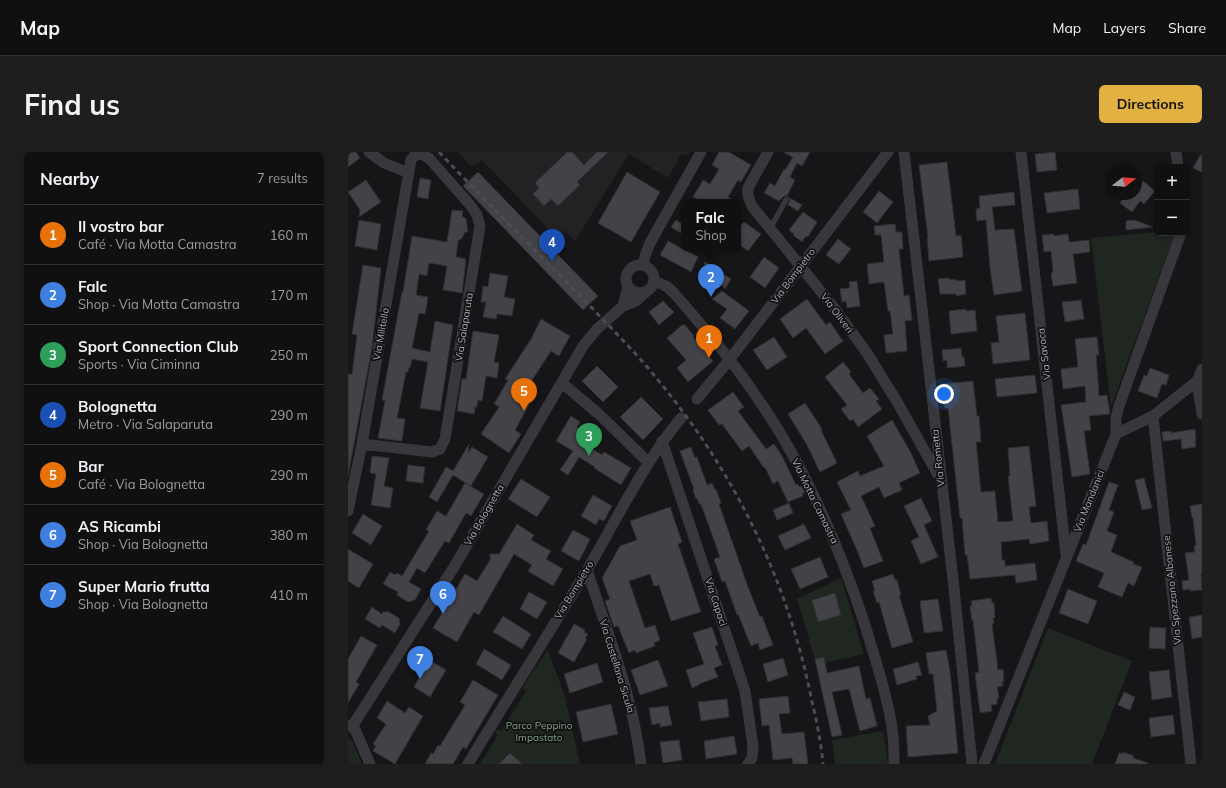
<!DOCTYPE html>
<meta charset="utf-8">
<style>
body{margin:0;font-family:Mulish,sans-serif;background:#1e1e1f;color:#f1f3f6}
.controls{position:absolute;right:12px;top:12px;display:grid;overflow:hidden;border-radius:6px;box-shadow:0 2px 6px #0003}
.controls button{width:36px;height:36px;display:grid;place-items:center;padding:0;border:0;border-bottom:1px solid #303031;background:#101011;color:#f1f3f6;font:20px sans-serif}
.compass{position:absolute;left:758px;top:12px;width:36px;height:36px;border-radius:50%;background:#101011;box-shadow:0 2px 6px #0003;rotate:73deg}
.you{position:absolute;left:596px;top:242px;width:14px;height:14px;margin:-10px;border:3px solid #fff;border-radius:50%;background:#1a73e8;box-shadow:0 0 0 6px #1a73e833}
.badge{display:grid;place-items:center;width:26px;height:26px;border-radius:50%;background:#e3b142;color:#fff;font-size:13px;font-weight:700}
.pin{position:absolute;translate:-50% -33px;filter:drop-shadow(0 1px 2px #0008)}
.pin::after{content:'';position:absolute;top:21px;width:14px;height:12px;background:inherit;clip-path:polygon(0 0,100% 0,50% 100%)}
.popup{position:absolute;left:333px;top:47px;width:60px;height:52px;box-sizing:border-box;display:grid;place-content:center;border-radius:6px;background:#101011;filter:drop-shadow(0 1px 3px #0005);font-size:13px;white-space:nowrap;color:#9c9d9f}
.popup b{font-size:15px;color:#f1f3f6}
.popup::after{content:'';position:absolute;left:50%;top:100%;margin-left:-8px;border:8px solid transparent;border-top-color:#101011}
.list{margin:0;padding:0;list-style:none}
h2{display:flex;justify-content:space-between;align-items:center;height:52px;margin:0;padding:0 16px;font-size:17px}
h2 small{font-size:13px;font-weight:400;color:#9c9d9f}
.list li{display:grid;grid-template-columns:26px 1fr auto;gap:12px;align-items:center;box-sizing:border-box;height:60px;padding:0 16px;border-top:1px solid #303031}
.list b{display:block;font-size:15px;white-space:nowrap}
.list p{margin:0;font-size:13px;white-space:nowrap;color:#9c9d9f}
.list em{font-size:13px;font-style:normal;color:#9c9d9f}
.map{position:relative;flex:none;width:854px;height:612px;overflow:hidden;border-radius:6px}
header{display:flex;align-items:center;gap:24px;box-sizing:border-box;height:56px;padding:0 20px;background:#101011;border-bottom:1px solid #303031}
header strong{font-size:19px}
nav{display:flex;gap:22px;margin-inline-start:auto;font-size:14px}
.intro{display:flex;align-items:center;justify-content:space-between;box-sizing:border-box;height:96px;padding:0 24px}
h1{margin:0;font-size:28px}
.button{padding:10px 18px;border-radius:6px;background:#e3b142;color:#111;font-size:14px;font-weight:700}
main{display:flex;gap:24px;padding:0 24px}
aside{flex:1;background:#101011;border-radius:6px;box-shadow:0 2px 6px #0003}
.map>svg:first-child{display:block}
</style>
<header>
<strong>Map</strong>
<nav><a>Map</a><a>Layers</a><a>Share</a></nav>
</header>
<div class="intro"><h1>Find us</h1><a class="button">Directions</a></div>
<main>
<aside>
<h2>Nearby<small>7 results</small></h2>
<ul class="list">
<li><span class="badge" style="background:#e8710a">1</span><div><b>Il vostro bar</b><p>Café · Via Motta Camastra</p></div><em>160 m</em></li>
<li><span class="badge" style="background:#3f7fe0">2</span><div><b>Falc</b><p>Shop · Via Motta Camastra</p></div><em>170 m</em></li>
<li><span class="badge" style="background:#2e9e5b">3</span><div><b>Sport Connection Club</b><p>Sports · Via Ciminna</p></div><em>250 m</em></li>
<li><span class="badge" style="background:#1a4fb4">4</span><div><b>Bolognetta</b><p>Metro · Via Salaparuta</p></div><em>290 m</em></li>
<li><span class="badge" style="background:#e8710a">5</span><div><b>Bar</b><p>Café · Via Bolognetta</p></div><em>290 m</em></li>
<li><span class="badge" style="background:#3f7fe0">6</span><div><b>AS Ricambi</b><p>Shop · Via Bolognetta</p></div><em>380 m</em></li>
<li><span class="badge" style="background:#3f7fe0">7</span><div><b>Super Mario frutta</b><p>Shop · Via Bolognetta</p></div><em>410 m</em></li>
</ul>
</aside>
<div class="map">
<svg width="854" height="612" viewBox="0 0 854 612">
<rect width="100%" height="100%" fill="#161517"/>
<path fill="#222224" d="M110 0H342L340 3 333 2 320 26 281 2 227 89 217 79 209 86 134 8 123 15Z"/>
<path fill="#202721" fill-rule="evenodd" d="M809 80 827 81 763 255 743 86Z
M493 426 516 502 477 511 476 505 467 507 449 447ZM486 441 493 463 470 469 464 447Z
M700 476 784 509 744 612H647Z
M200 498 217 545 232 612H174L162 601 151 612H132L150 583 147 580 149 577 153 579 178 539 174 536C182 523 191 511 200 498Z
M535 579 540 612H487L484 588Z
M0 585 4 589 14 612H0Z"/>
<path fill="#434347" stroke="#303033" d="M0 0H8L12 6 0 15Z
M219 0H224L236 13 249 0H260L229 30 232 33 210 54 203 47 196 54 185 42 191 36 187 31Z
M371 0H381L403 13 393 30 390 28 380 45 389 50H355L345 45 355 28 362 32 371 17 364 13Z
M435 0H462L454 14 449 11 442 25 447 28 439 44H440H436L431 49 416 41 422 31 427 34 436 17 437 18 445 5Z
M707 0 709 18 689 20 687 2Z
M854 0V20L845 16Z
M599 10 608 84 613 83 615 105 581 109 579 86H580L571 13Z
M130 20 250 144 235 158 115 34Z
M279 20 312 40 283 90 250 71Z
M72 26 83 28 80 47 69 45Z
M18 28 33 50 11 65 12 58 0 40Z
M795 29 807 39 796 52 792 49 784 60 772 51 778 42H788V38Z
M730 37 732 57 699 61 696 41Z
M531 39 545 50 529 71 515 60Z
M666 40 667 53 644 55 647 78 666 77 674 139 646 143 642 116 638 68 629 69 628 57 632 56 631 44Z
M440 45 454 53 450 59 440 53 442 48Z
M104 58 115 59 114 64 118 67 120 80H117L114 86 110 89 108 105 118 107 114 141 95 138 99 114 81 111 79 124 71 122 68 143 80 145 77 162 71 161 64 196 82 200 87 169 105 173 92 259 72 256 80 210 64 207 62 216 61 215 60 220H58L49 266 57 267 54 289 30 286 37 249 34 248 54 140H55L64 84 99 90Z
M455 60 469 70 460 85 458 84 454 90 445 83 446 82 441 78Z
M11 68 33 72 29 98 7 94Z
M328 68 336 73V83L323 75Z
M786 68 805 75 778 78V69Z
M396 70 413 82 400 99 390 92V77Z
M547 72 548 80H554L555 97H551L556 144 561 143 564 168 557 169 559 199 538 201 536 183 545 182 542 159H540L536 130 521 132 519 112 536 110 533 83H527L526 74Z
M706 82V84L720 82 721 90 741 88 742 100 725 102 729 131 705 134 703 121H705L703 99 696 100 694 83Z
M490 87 503 97 491 112 478 103Z
M320 89 350 105 343 120 312 103Z
M416 105 431 116 417 136 402 125Z
M357 110 383 127 377 137 368 126 356 136 354 135 364 121 356 112Z
M15 113 33 116 24 196 0 324V222H4L9 183 4 182Z
M142 121 160 124 156 145 167 147 164 164 149 162 148 167 135 165 138 150H133L135 134 140 135Z
M601 126V128L608 127V129L617 128 618 142 608 144V142H592L590 127Z
M509 129 512 154 499 156 498 149 494 150 492 137 502 136 501 130Z
M374 139 401 159 387 177 372 166 379 157 364 147Z
M459 147 478 173 482 170 495 189 477 202 458 176 445 186 432 167Z
M733 148 736 167 717 170 714 150Z
M315 149 326 160 311 173 301 160Z
M618 157V159L627 158 629 179 603 182 601 159Z
M677 161 682 208 645 212 643 191 651 190 648 164Z
M193 167 222 184 211 204 203 199 177 239 186 244 167 278 173 282 161 301 133 282 151 255 146 252 160 228 157 227 183 187Z
M334 173H337L346 184 345 185 365 209 340 230 329 216 338 208 319 186Z
M125 179 151 183 146 210 151 211 149 226 138 224 134 249 130 248 129 255H127L126 262 109 259 114 227H118Z
M426 185 439 205 419 218 405 198Z
M749 185 751 203H748L751 244 759 243 762 262 741 264 743 278 736 279 742 322 724 325 713 253 738 250 737 234 715 237 713 217 730 215 727 187Z
M613 196 614 205H616L617 214 599 216V208L595 209 594 198Z
M495 210 503 220 501 222 515 241 522 236 531 247 528 249 534 257 510 275 505 267 502 269 493 257 499 253 477 225Z
M249 214 270 235 255 250 234 229Z
M802 216 821 223 818 233 814 232 809 246 790 239 796 223 799 224Z
M687 223 689 241 649 245 647 227Z
M625 229 629 264H631L633 290H628L633 340 647 339 650 370 665 369 660 324H662L660 296 681 294 688 354 681 355 683 371 699 369 701 389 682 392 681 387 653 390 654 408H657V414L687 411 689 428 668 431 667 423 622 427 619 403H617L614 366H612L600 256H597L594 232Z
M385 240 396 255 390 259 418 297 426 292 434 304 448 333 450 332 451 335 453 334 457 340 454 342 455 344 440 350 430 329 425 332 417 315 416 316 401 294 394 299 374 272 371 273 360 258Z
M293 245 315 267 295 288 272 265Z
M457 251 474 277 473 278 489 311 472 320 459 293 440 262Z
M223 264 232 270 229 275 236 279 234 282 236 283 235 284 240 287 237 292 254 303 256 300 283 316 273 333 246 316 247 315 231 305 220 323 212 318 225 299 208 289Z
M544 268 562 299 572 321 551 331 554 338 536 346 531 335 513 344 527 374 522 376 535 409 516 416 508 396 493 362 503 358 489 330 510 319 512 324 536 314 519 284Z
M847 277 848 289H847L848 295 834 297 833 287 815 289 814 280 823 279V281Z
M121 292 120 301 124 295 140 305 123 334 105 323 89 350 81 345 98 315 105 319Z
M343 295 347 306 349 305 359 333 364 331 367 338 368 337 373 351 371 352 400 435 412 465 414 464 425 493 412 498 410 491 403 494 390 462 389 463 377 429 374 430 366 407 372 405 353 352H351L349 346 348 347 345 338 346 337 332 299Z
M24 304 41 306 36 334 45 336 42 356 23 353 28 322 22 321Z
M60 313 77 315 75 331 58 329Z
M796 326 804 356 794 358 787 328Z
M173 327 202 345 189 365 160 347Z
M761 330 770 333 761 358 766 360 759 379 769 383 763 400 786 410 785 412 794 415 786 434 780 431 774 445 750 435 756 421 728 409 735 392 738 393Z
M117 331 136 342 123 364 118 361 101 391 97 389 77 421 69 416 61 430 73 437 67 448 60 450 49 443 50 440 35 432 42 420 47 423 49 421 54 424 81 379 78 378 89 359 98 364Z
M245 343 264 354 256 369 251 367 248 373 233 364Z
M573 346 584 369 576 373 590 405 573 412 563 389 571 385 556 354Z
M441 351 445 361 429 368 425 358Z
M854 352V422H853L854 438 842 439V437L835 438 834 429 841 428 837 401 847 400 846 394H848L845 366H844L842 354Z
M322 355 334 390 330 392 353 460 323 469 311 433 306 434 302 422 281 429 297 476 307 473 312 488 306 491 307 494 288 501 287 498 281 501 270 474 266 475 257 449 262 447 254 426 272 394 289 388 282 369Z
M15 362 34 374 23 393 4 381Z
M169 372 186 383 183 388 203 399 198 407 215 417 205 434 180 419 184 413 166 402 131 463 126 460 109 490 85 476 117 422 129 429 142 408V402H151Z
M456 372 463 386 437 398 430 384Z
M225 378 242 387 231 409 213 399Z
M0 397 25 412 11 436 0 429Z
M472 405 480 425 452 437 443 417Z
M545 422 547 428H549L553 443H551L565 490 544 496 531 450 529 451 525 439H527L524 429Z
M720 437 749 449 740 472 711 461Z
M181 440 199 450 189 467 172 457Z
M487 441 493 463 470 470 464 448Z
M643 446 644 451 646 450 647 466H645L646 472H644L650 518 655 517 656 530H654L655 534 649 535 651 546H649V552L643 553 644 559 632 561 627 521 631 520 625 468 624 469 622 454H624L623 449Z
M590 447 595 479 576 481 572 449Z
M24 455 34 462 36 459 38 461 39 459 51 466 52 472 47 481 34 473 32 476 17 467Z
M854 463V485L844 487 841 465Z
M155 464 183 482 174 497 145 480Z
M226 472 237 478 236 480 240 482 237 486 239 487 226 510 210 501Z
M364 475 370 493 367 494 374 513 366 516 370 525 351 532V533L344 536 338 518 356 512 345 481Z
M802 475 818 476 817 497 801 496Z
M13 484 29 493 8 530 11 532 0 551V507Z
M136 497 163 513 154 528 128 512Z
M598 498 602 519 610 601 560 605 558 574 582 573 580 564 589 559 585 522H581L578 501Z
M476 505 479 521 511 514 518 547 522 546 529 574 512 579 501 537 484 540 494 583 484 585 467 507Z
M435 506 440 523 420 530 415 512Z
M81 508 98 518 82 545 66 535Z
M310 508 320 534 292 543 283 518Z
M570 510 574 523 568 524 569 527 549 533 545 517Z
M249 511 255 530 222 541 216 522Z
M821 518 824 545 804 548 801 520Z
M125 528 150 543 118 597 115 595 105 612H77L83 601 85 602 90 593 92 594 117 553 112 550Z
M776 540 787 545 782 558 770 553Z
M440 544 442 561 431 562 434 582 456 580 460 612H445L444 606 425 608 421 573 414 574 411 547Z
M379 547 381 565 353 569 350 550Z
M39 549 57 561 61 555 75 564 47 612 25 599 28 594 25 592 38 572 29 566Z
M263 552 270 582 235 590 228 560Z
M320 554 324 573 312 575V571L304 573 301 556Z
M825 563 827 582 803 585 801 566Z
M386 584 389 602 358 607 356 589Z
M331 588 334 608 315 611 312 590Z
M775 600 786 604 785 606 800 611V612H767L771 601 775 602Z
M162 601 174 612H151Z"/>
<g fill="none" stroke-linecap="round" stroke-linejoin="round">
<path stroke="#37373c" stroke-width="5.5" d="M422 77 438 48"/>
<path stroke="#37373c" stroke-width="11" d="M21 0 36 11 61 21
M420 0 400 36V44L404 54 487 157 519 201 551 253 590 323
M556 0 605 427 624 611
M673 0 718 403
M828 0 830 15
M278 127a14 14 0 1 1 28 0a14 14 0 1 1-28 0Z
M295 113 297 104 302 91 353 0
M306 129 318 134 326 141C355 175 385 209 410 247 459 317 492 396 518 476 527 508 540 544 544 576 546 588 546 600 546 612
M280 135 275 154 288 149 298 140
M849 229 854 262
M214 231 253 264 301 311
M349 247 382 207 540 0
M805 264 843 612
M768 282 805 264 849 229 854 217
M314 289 397 539 405 594 404 606 400 612
M0 359 14 292 63 8 67 3 73 2 81 6 123 54 129 63 132 74 97 287 92 297 84 300 14 292
M239 418C260 482 285 545 293 612
M5 573 22 612
M0 574 5 573 106 415 235 194 249 177 275 154
M120 612C159 547 200 483 239 418 269 367 295 312 333 266
M636 612 768 282V266L771 254 833 81"/>
<path stroke="#4c4d53" stroke-width="3" stroke-dasharray="5 4" stroke-linecap="butt" d="M91 0C140 52 192 103 242 154 265 178 289 202 310 228 387 321 441 431 464 550 469 570 473 591 475 612"/>
</g>
<g text-anchor="middle" dominant-baseline="central" stroke-width="3.5" stroke-linejoin="round" paint-order="stroke">
<g font-size="10" fill="#a9acb6" stroke="#111112">
<text transform="translate(445 124) rotate(-53)">Via Bompietro</text>
<text transform="translate(489 161) rotate(53)">Via Oliveri</text>
<text transform="translate(116 175) rotate(-81)">Via Salaparuta</text>
<text transform="translate(33 182) rotate(-80)">Via Militello</text>
<text transform="translate(696 202) rotate(-97)">Via Savoca</text>
<text transform="translate(590 306) rotate(-96)">Via Rometta</text>
<text transform="translate(467 349) rotate(64)">Via Motta Camastra</text>
<text transform="translate(741 349) rotate(-68)">Via Mandanici</text>
<text transform="translate(136 363) rotate(-60)">Via Bolognetta</text>
<text transform="translate(226 438) rotate(-59)">Via Bompietro</text>
<text transform="translate(824 438) rotate(-96)">Via Spezzano Albanese</text>
<text transform="translate(368 450) rotate(72)">Via Capaci</text>
<text transform="translate(269 514) rotate(73)">Via Castellana Sicula</text>
</g>
<g font-size="10" fill="#81a084" stroke="#111112">
<text x="191" y="573">Parco Peppino<tspan x="191" dy="12">Impastato</tspan></text>
</g>
</g>
</svg>
<div class="controls">
<button>+</button>
<button>−</button>
</div>
<svg class="compass" viewBox="-18 -18 36 36"><path d="M0-13l5 13h-10z" fill="#e53935"/><path d="M0 13l5-13h-10z" fill="#9c9d9f"/></svg>
<div class="you"></div>
<div class="pin badge" style="left:361px;top:206px;background:#e8710a">1</div>
<div class="pin badge" style="left:363px;top:145px;background:#3f7fe0">2</div>
<div class="popup"><b>Falc</b>Shop</div>
<div class="pin badge" style="left:241px;top:304px;background:#2e9e5b">3</div>
<div class="pin badge" style="left:204px;top:110px;background:#1a4fb4">4</div>
<div class="pin badge" style="left:176px;top:259px;background:#e8710a">5</div>
<div class="pin badge" style="left:95px;top:462px;background:#3f7fe0">6</div>
<div class="pin badge" style="left:72px;top:527px;background:#3f7fe0">7</div>
</div>
</main>
